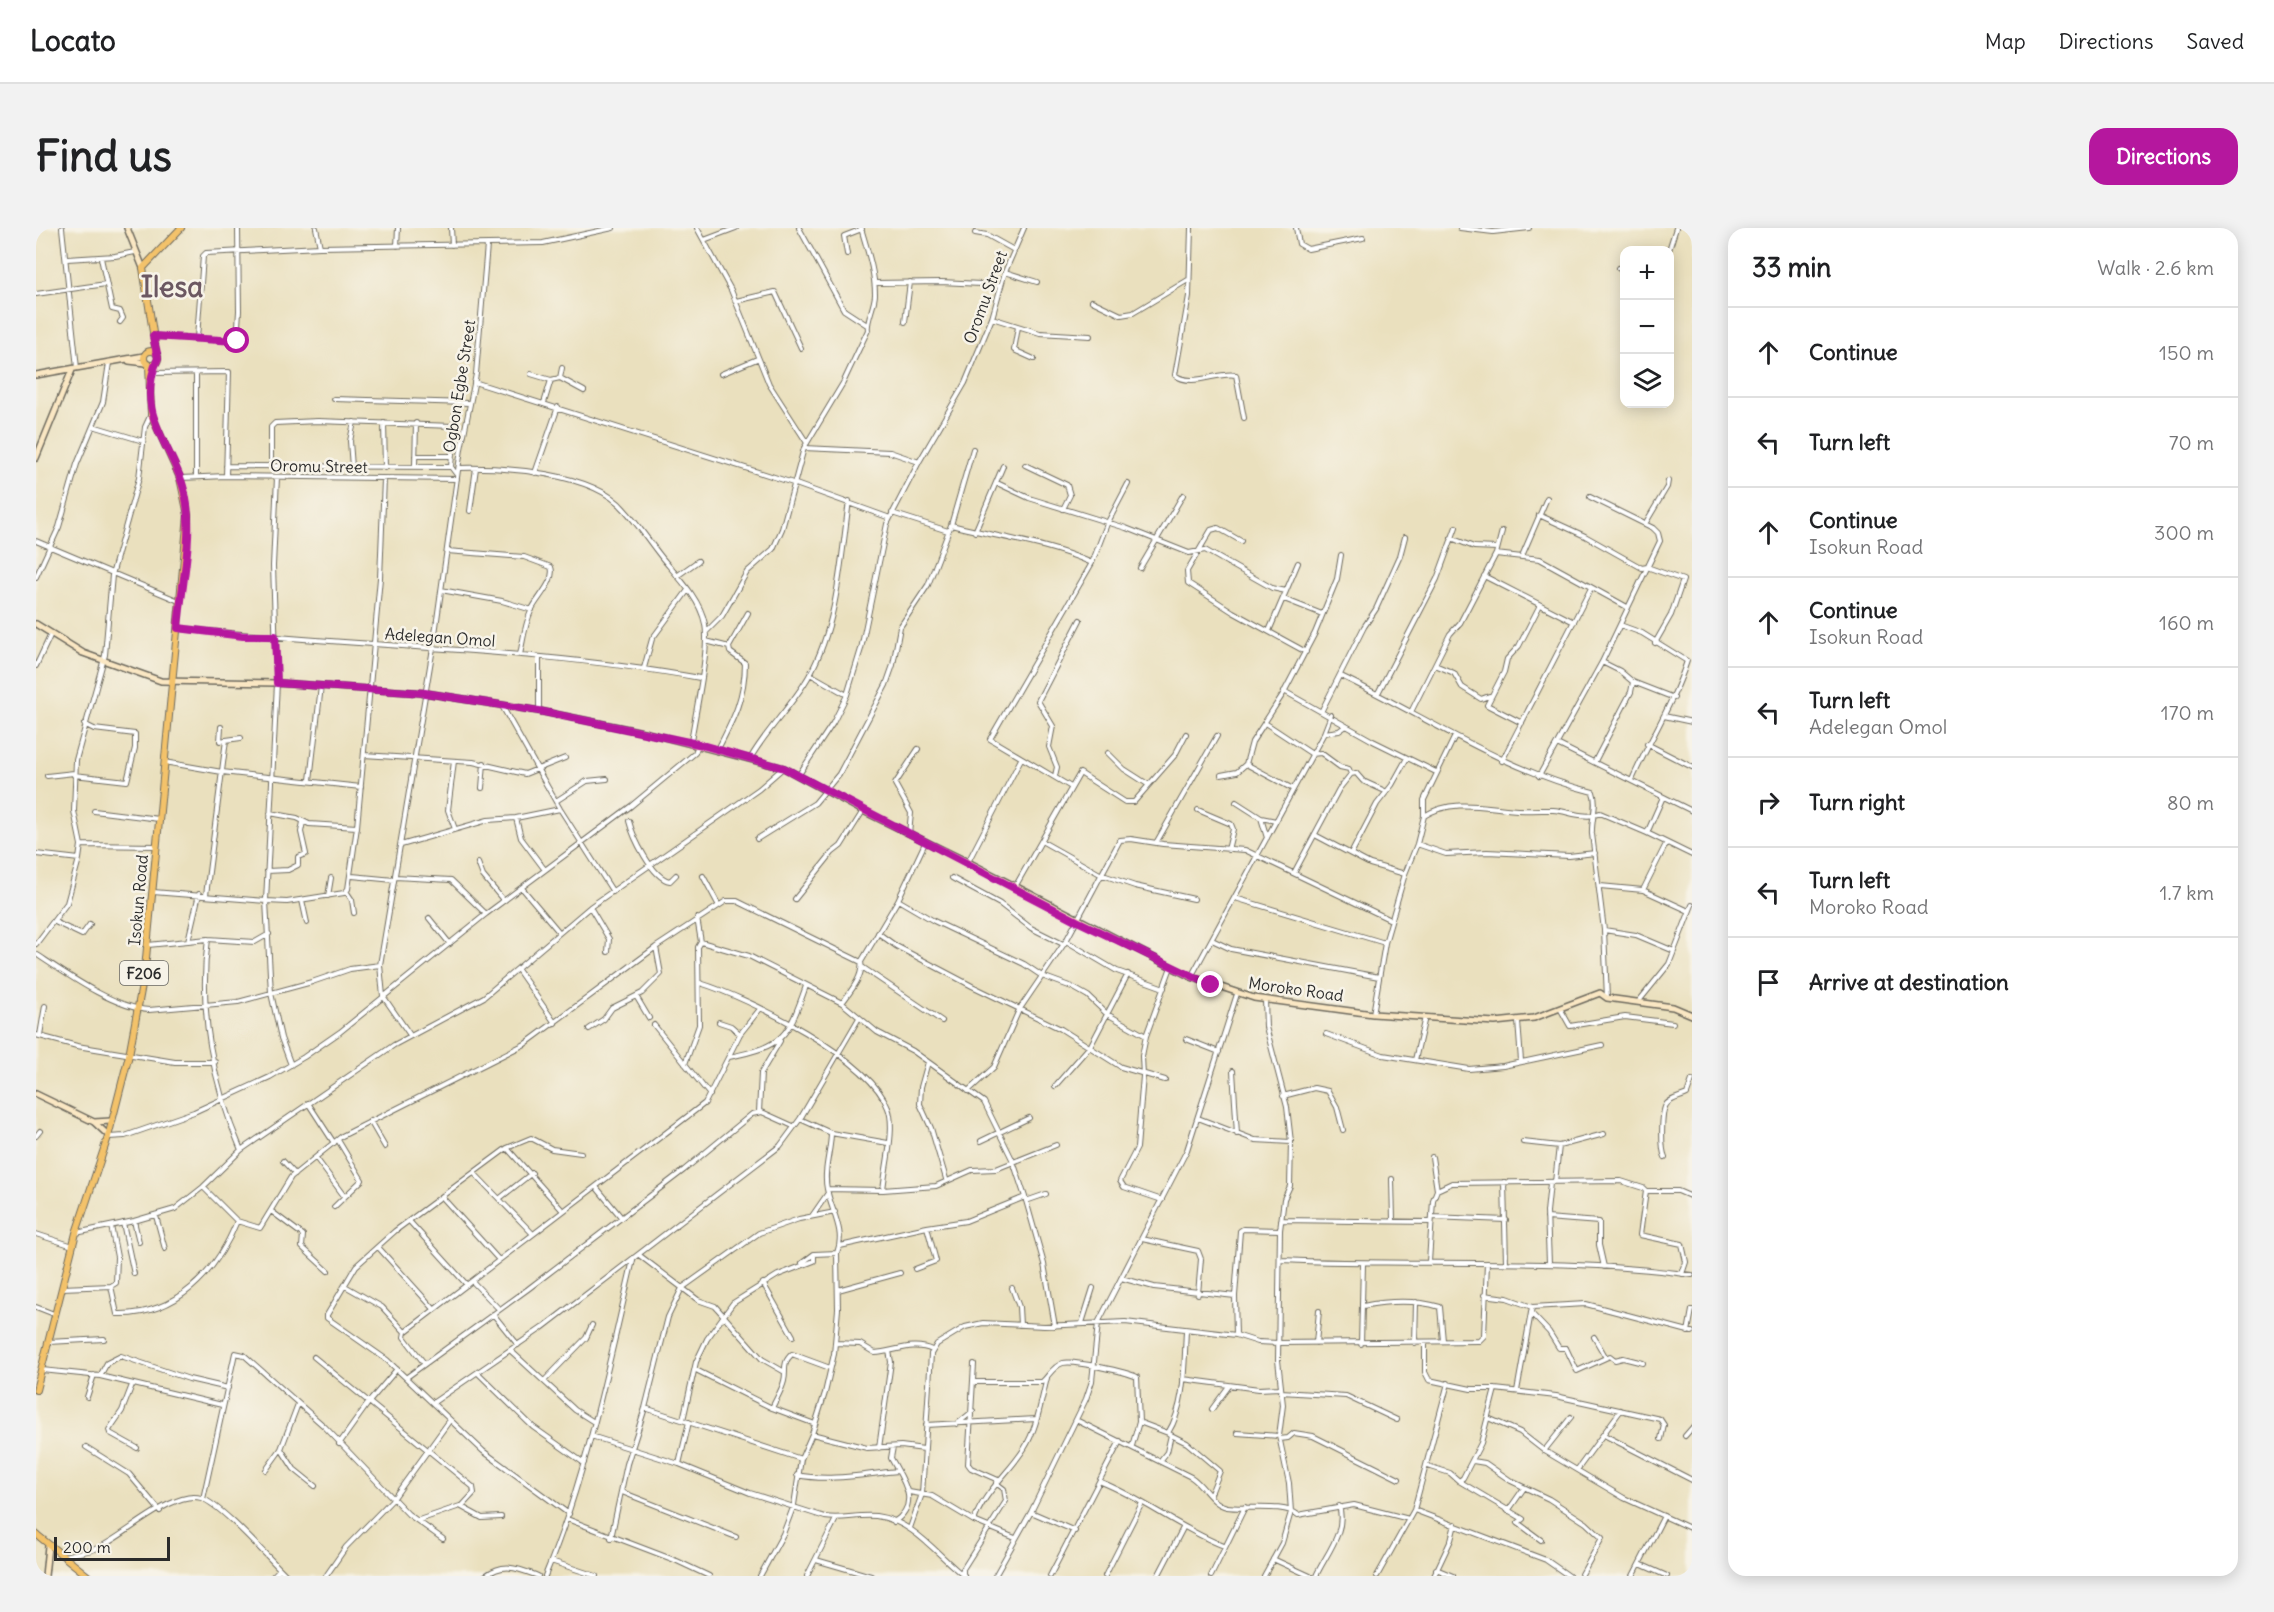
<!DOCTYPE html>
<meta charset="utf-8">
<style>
body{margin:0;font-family:Delius,sans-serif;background:#f2f2f2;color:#202124}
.controls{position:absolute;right:18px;top:18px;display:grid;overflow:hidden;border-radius:12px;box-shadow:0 3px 15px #0003}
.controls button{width:54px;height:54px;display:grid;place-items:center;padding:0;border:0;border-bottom:2px solid #e0e0e0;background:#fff;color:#202124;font:30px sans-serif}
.scale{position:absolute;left:18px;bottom:15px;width:116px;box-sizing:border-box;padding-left:6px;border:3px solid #2b2b2b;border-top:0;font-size:16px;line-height:21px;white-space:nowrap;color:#2b2b2b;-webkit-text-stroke:4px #f7f3e8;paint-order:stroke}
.stop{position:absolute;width:18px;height:18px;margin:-14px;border:4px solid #b5179e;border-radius:50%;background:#fff}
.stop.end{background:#b5179e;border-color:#fff;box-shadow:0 2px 6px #0008}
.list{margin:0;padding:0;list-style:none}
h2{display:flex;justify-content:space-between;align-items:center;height:78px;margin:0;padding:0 24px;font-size:26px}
h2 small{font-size:20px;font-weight:400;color:#757577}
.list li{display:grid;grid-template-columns:39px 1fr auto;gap:18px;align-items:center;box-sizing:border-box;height:90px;padding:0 24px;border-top:2px solid #e0e0e0}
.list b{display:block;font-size:22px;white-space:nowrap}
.list p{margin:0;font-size:20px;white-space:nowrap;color:#757577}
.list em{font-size:20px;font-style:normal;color:#757577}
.icon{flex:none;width:33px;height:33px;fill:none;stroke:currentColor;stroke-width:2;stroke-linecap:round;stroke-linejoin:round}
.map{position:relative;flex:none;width:1656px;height:1348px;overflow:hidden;border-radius:18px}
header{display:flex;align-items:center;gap:36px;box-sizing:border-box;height:84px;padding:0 30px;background:#fff;border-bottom:2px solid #e0e0e0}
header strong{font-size:28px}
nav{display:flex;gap:33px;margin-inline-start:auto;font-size:21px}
.intro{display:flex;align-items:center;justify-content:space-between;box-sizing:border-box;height:144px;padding:0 36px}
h1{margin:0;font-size:42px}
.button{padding:15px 27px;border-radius:18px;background:#b5179e;color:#fff;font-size:21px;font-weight:700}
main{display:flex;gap:36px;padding:0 36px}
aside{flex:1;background:#fff;border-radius:18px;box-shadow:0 3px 15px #0003}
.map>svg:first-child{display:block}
</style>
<header>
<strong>Locato</strong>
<nav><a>Map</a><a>Directions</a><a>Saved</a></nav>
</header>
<div class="intro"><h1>Find us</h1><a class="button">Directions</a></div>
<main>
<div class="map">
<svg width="1656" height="1348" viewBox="0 0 1656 1348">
<rect width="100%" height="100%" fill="#f7f3e8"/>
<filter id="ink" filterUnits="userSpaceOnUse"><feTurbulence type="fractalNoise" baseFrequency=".0167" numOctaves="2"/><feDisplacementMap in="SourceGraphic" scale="12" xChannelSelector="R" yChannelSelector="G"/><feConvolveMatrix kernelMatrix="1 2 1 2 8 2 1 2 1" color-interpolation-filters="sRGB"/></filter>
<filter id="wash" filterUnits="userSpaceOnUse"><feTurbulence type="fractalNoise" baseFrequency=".008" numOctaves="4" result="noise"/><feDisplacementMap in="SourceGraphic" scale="24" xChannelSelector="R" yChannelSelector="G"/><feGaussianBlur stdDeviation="1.35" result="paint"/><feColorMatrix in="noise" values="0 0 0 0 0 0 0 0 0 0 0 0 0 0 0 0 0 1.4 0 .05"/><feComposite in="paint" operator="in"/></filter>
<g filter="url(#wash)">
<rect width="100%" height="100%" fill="#eae0be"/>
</g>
<g filter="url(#ink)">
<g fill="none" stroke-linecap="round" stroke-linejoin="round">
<defs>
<path id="street" d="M26 0 41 140
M280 0 284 19
M415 0 416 17
M661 0 695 62 733 156 771 215
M763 0 808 82 831 97
M1155 0 1153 68 1139 147C1156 160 1182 143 1200 147L1208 190
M1260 0 1263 16 1272 21 1327 10
M1424 0 1457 4 1493 0
M939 5 951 7 978 22
M668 12 700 0
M361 18 362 0
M1633 22 1640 0
M811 26 808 8 826 1
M65 30 76 81 84 83 87 90 84 94
M31 31 79 28 99 24
M1582 40 1588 43
M969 44 1001 54
M839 55 905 54 965 57
M0 66 70 56
M700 73 739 64 765 120
M1056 73 1085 87 1097 85 1152 52
M956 90 1004 105 1054 108
M869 94 874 54
M982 99 978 122 998 131
M117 108 201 113 203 83 202 0
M161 110 167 28 170 25 284 19 507 15 577 0
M526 140 524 150 548 163
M115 145 193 144 190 248
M160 145V249
M495 146 515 152
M685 146 721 131
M438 154 757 255 854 290
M298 171 433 175
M420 174 415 239 421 247
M508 175 515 152 524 150
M348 195 349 240
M57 198 107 213
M768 220 854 224 883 234
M379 228H415
M989 237 1031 257 1034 267 1027 281
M190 238 415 239
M379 238 380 195
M235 239V199L239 195 282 193 417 198
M316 239 314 213 318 194
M423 240C468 239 557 244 588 281 602 296 614 315 627 331 643 350 664 371 669 396 674 422 659 485 655 514
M499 245 522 179
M241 249 237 338 241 455 230 673 235 765 245 810 255 837
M145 250 190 248 421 251
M961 255 993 270 1090 300 1153 325 1169 322 1236 360 1250 363
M434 283 440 240
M856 285 912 303
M1503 287 1549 308 1606 340 1611 339 1647 352 1635 387 1619 415
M1609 296 1631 259 1632 253
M915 297C964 310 1008 314 1056 335
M939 304 967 238
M1415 310 1438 319 1461 320
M0 313 143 373
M1205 313 1182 300 1175 302 1151 343 1152 355 1197 384 1270 424
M411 323 488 329 515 339C520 352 502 369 496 381 489 395 487 412 484 427
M1460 326 1504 331 1591 379
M1486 328 1511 270
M1104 340 1147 267
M641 348 662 333
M1448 348 1538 394
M0 349 23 299 41 236 67 174 73 135
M405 362 466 373 496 382
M1248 371 1286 386
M1584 397 1606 405 1651 433C1637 476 1614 511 1596 552
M142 400C315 419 492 419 664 450
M1233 403 1262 335
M670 404 686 388 711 344 737 321 746 301 768 220 807 155 832 102C830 94 839 77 839 66 839 44 831 21 825 0
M670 413 693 419 712 385
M1399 437 1418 445 1426 459 1445 471 1453 468
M0 438 15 406
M608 440 616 411 652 362
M774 446 811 467
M1305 448C1389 488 1465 541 1557 564 1562 578 1555 591 1556 606L1568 702 1571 770
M1597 454 1638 470
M1248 463 1337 513 1400 544
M1342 465 1401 351 1420 299
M466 478 524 581 577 664
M1286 482 1328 399 1340 381 1364 328 1369 309
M503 483V431
M1375 484 1414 406 1424 395 1460 326 1466 303
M1628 488 1656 494
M1229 495 1276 526 1285 525 1304 539 1313 541 1315 546 1320 545 1327 553 1349 563
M1486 495 1451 477 1468 444 1471 431 1483 418 1504 377
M185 499 184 513 190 512
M1288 505 1303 503 1310 498
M1521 516 1656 583
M1611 516 1656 539
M682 521C697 492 709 469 709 435L694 424 693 419
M1072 525 1088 541 1113 557
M328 527 437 534 489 546 529 530
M714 531C731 501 756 478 773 448 802 396 805 331 813 273
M418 533 412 582 419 601
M1466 533 1555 360
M1559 533 1595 464 1597 454 1584 443 1566 434
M128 534 186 544 325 559
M1210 536 1257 561
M38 547 91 553 99 520V506L58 501 48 496
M1185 547 1201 544 1210 536 1216 514 1247 466 1279 405 1301 351 1305 327
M11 548 38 545
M762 548 797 495 811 467 825 421 851 296 883 234 929 155 956 90 969 44 988 0
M1019 548 1021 539 1013 519 1017 498 1002 473 1044 392
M1503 548 1566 434 1624 313 1622 305 1617 300 1554 269
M274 552 285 458
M1035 559 954 511 1056 335 1071 296 1092 256
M446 560 448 535
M520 573 551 553 571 551
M1200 574 1225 590 1240 593
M1162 582 1195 596 1197 601 1192 622
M58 583 123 591
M234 585 261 590 273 596 321 599
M1388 588C1414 572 1442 578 1470 581 1486 583 1502 582 1517 582 1532 583 1550 592 1564 585L1611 605 1656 627
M480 590 485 610 509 642
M1225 590 1231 610
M593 593C597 609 616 650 634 653L640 647
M1611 605 1627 569
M873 606 875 585 859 556 882 521
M1279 607 1334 636 1369 646
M721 611 779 575 803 546 850 457 857 437 864 399 892 357 915 297 937 221
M1007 614 1064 646 1099 658 1158 671
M1120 615 1181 508
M1381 616 1410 626 1451 624 1533 628 1559 625
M45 617 121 618
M365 617 452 592 480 590 524 581
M1316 624 1341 576 1356 557 1371 530
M0 626 43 631
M932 634 985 531
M442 635 447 648 468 673
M231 643 252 642 262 637V629L270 626 265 604 267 594
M1258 645 1303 561 1315 546
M316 648 358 652
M667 648 682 676
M359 649 415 652 450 686
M916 650 964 676 995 700 1027 716
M1564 658 1607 662 1653 683
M979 659 1044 545 1089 574H1098L1139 527 1150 506
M486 660 523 704
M1607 662 1630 616
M310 663 316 672 318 685
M117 664 230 673 251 674 308 665 312 661 321 599 344 350 348 251
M170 667 190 512 205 510
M292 668 295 650
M1199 670 1349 715
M759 671 796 625 805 618 827 583
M266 672 271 695
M862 672 898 693 988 736 1006 748 1036 759 1052 768 1071 786 1110 808
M554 679 573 711 572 724
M393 690 414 716
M19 694 46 707 54 696
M1568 702 1600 707 1638 723
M842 705 860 718 936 758 1025 801 1085 839 1129 852
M172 711C162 781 177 857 205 922
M1176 712 1195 721 1343 749
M152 713 163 666
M1030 713 1081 743 1128 760
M665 714 713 728 806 775 841 804 877 823 948 874 977 933 989 969 1008 1036 1019 1098
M0 716 31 675 43 631 45 617 38 583 40 532 69 427 76 347 103 250 109 199 115 186
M112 717 172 711 219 714 233 706
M0 726C29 745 78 780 113 782L202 774 276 754 314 741 344 737
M826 739 906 793
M482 742 519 795
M1155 749 1288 505 1295 487
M664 755C713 770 834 830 852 880 860 899 849 940 847 962
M600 768 613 790
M1603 773 1633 736 1656 677
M806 775C814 764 828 748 825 734L862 672 889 615
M1525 782 1534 798 1589 789 1637 795
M1337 786 1349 715 1369 646 1381 616 1388 588V572L1418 510
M1482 793 1485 833
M683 794 695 798 704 806
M618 797 674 867
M553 801 568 791 576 780 606 765 625 746 620 719
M1290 806 1347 827 1433 841 1467 838 1566 817
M0 807 41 818 139 834H179
M4 807 9 778
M374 807 347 768 344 737 397 420 425 221 440 146 451 17
M1150 811 1183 824
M693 829C748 818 752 809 770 758
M1379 832 1389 789
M892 834 885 859 884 876 895 900 910 951
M649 836 663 797 662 719 665 714 661 690
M1197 843 1201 906
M1019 858 1055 817 1092 746
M932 863 958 839 983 782 1030 713 1084 612 1095 611 1127 616 1209 622 1355 692
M1247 868 1278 860 1292 863 1301 879 1307 902
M272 875 298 915
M723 884 725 845 744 813
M1162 890 1219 912 1255 914
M764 891 795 905 852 915
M334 893 349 919
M0 908 4 903
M72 909 89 908 158 884 234 849 268 829 304 804 450 686 595 578 659 525 662 517
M945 913 993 890
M1487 914 1523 918 1568 906
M471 920 527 983
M1629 929C1625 921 1625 885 1630 877 1633 871 1645 869 1651 866L1656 852
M280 930 308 968
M247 933 259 946
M439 946 497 1006
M1356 951 1357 992
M1468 954 1470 1035
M1519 954 1523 918
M167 959 201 993 224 1000 255 949 306 908 489 816 620 719 690 673H701L825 734
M561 960 585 989
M791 961 847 962 900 958 936 942 960 941 1020 917
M1401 962 1416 955 1585 953 1607 960 1610 963H1642L1656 969
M1610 963 1604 1007 1646 1016 1650 1034 1646 1046
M406 969 463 1032
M463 971 496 945
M1126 972 1088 959 1084 953 1101 920 1107 848 1106 828 1110 808 1135 739
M990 973 1010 966
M298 979 326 952 302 912
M235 983 267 1007 266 1019 292 1043
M120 988 129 1021
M776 988 792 965
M1396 989 1470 992
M1511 990 1563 994V1017L1568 1039
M1245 992 1395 994
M98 993 103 1014
M374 994 431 1057
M87 995 98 1046
M40 1005 98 993 139 981 167 959 205 922 358 817 448 769 554 679 723 561 747 540
M0 1006 37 1018
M1106 1011 1162 1023 1165 1031 1162 1066
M804 1018 891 999 930 993 989 969
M342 1019 398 1081
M603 1027 662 1072 679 1078 726 1131 747 1143
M1244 1032C1381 1039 1519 1028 1656 1047
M1393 1034 1397 972 1401 962 1396 929
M766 1035 778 1026 801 1025
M1513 1035 1511 984 1514 955
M879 1041 900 1033 891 999
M1085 1050 1118 1059 1199 1068
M436 1053 463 1081
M727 1055 757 1108
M75 1058 81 1086C140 1088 181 1044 201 993
M309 1058 346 1079 369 1104 368 1109 388 1135
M26 1060 75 1058 80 1055 81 1029 75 998
M976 1060 983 1079 984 1097
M802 1062 864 1045
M1448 1067 1471 1070 1496 1079 1550 1076 1656 1104
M1327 1078C1352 1073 1380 1072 1404 1079L1407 1113
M0 1079 18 1086
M1495 1085 1513 1104 1523 1120H1530L1541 1143 1574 1128 1579 1132 1587 1130 1607 1135
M457 1086 482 1117
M1046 1095 1057 1060
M369 1104 669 875 704 806 724 781
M1652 1104 1656 1082
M1200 1107 1199 1068 1204 1003 1207 1001 1244 1002
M1558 1109 1569 1128
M13 1114 68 1111
M799 1115 824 1116 839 1125C858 1124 877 1113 896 1122
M1280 1115 1283 1083
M1379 1115 1380 1074
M1325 1116 1327 1036
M1389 1116V1144L1393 1152 1435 1161H1459L1520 1168 1624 1191 1628 1197 1625 1211
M475 1123 539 1182 558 1194
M278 1129 437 1259 438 1265 426 1278
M938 1136 932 1236 935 1240 962 1252
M6 1142 64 1148 186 1177
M660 1142 736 1180 779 1196
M442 1145 497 1199 548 1235
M64 1148 71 1135 85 1128 153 1151 192 1160
M371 1149 492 1061 648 942 716 886 726 884 757 898
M1147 1151 1223 1161 1244 1160
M508 1153 550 1110 556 1097
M939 1154H1006C1013 1148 1017 1138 1027 1135 1037 1132 1091 1144 1101 1149L1103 1194 1132 1205
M96 1157 86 1183 73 1202 74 1205 101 1220
M1481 1163 1496 1079
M1245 1164 1310 1168 1361 1192
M51 1169 58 1147
M398 1174 506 1100 744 918 764 891 823 790
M609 1180 765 1231
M736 1180C740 1171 746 1162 748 1153 751 1142 745 1136 756 1126L794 1140
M1176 1181 1193 1158
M1452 1190 1484 1204 1507 1222 1588 1270 1656 1301
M647 1192 660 1134 671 1111 697 1075 742 1047 778 1033V1026
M1040 1192 1155 1249C1168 1257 1175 1276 1191 1279 1209 1282 1249 1275 1262 1287L1318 1277 1373 1291
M921 1196 937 1183
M890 1197 1000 1191
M1201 1205 1243 1208
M776 1206 831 1220 865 1218 888 1221
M1135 1207 1151 1215 1184 1243 1174 1268
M1568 1207 1656 1252
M555 1208 643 1236 714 1265 789 1289C806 1292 823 1286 840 1288 878 1293 900 1326 928 1348
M1649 1208 1656 1200
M1244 1211 1252 1210 1258 1205 1277 1208 1363 1251
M303 1216 333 1174 361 1141
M1096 1218 1103 1194
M50 1219 93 1246 124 1283
M857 1219 855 1230C866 1251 886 1275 858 1294
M843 1220 855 1134 853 1123
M245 1221 258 1241 279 1258
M1508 1223 1535 1189
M1124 1233 1131 1224 1135 1207 1132 1205C1150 1176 1148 1135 1150 1103
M1437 1233 1449 1235 1475 1253 1513 1271 1550 1295 1566 1310 1545 1348
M643 1236 653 1194
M1392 1238 1414 1245 1423 1253 1427 1250 1445 1215 1459 1161
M230 1242 245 1221 262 1176
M1541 1242 1585 1182
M761 1247C795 1254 828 1246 862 1243
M1423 1253 1487 1291 1482 1295 1505 1312
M1065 1254C1108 1271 1144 1301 1188 1318
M586 1264 700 1309
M873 1264 896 1268 938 1293 979 1310
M167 1271 199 1125 208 1127 289 1199 372 1286 407 1311
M1378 1282 1510 1332 1533 1348
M1472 1283 1488 1260
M995 1284 1039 1303
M533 1286 447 1223 351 1132 291 1090V1087L320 1038 359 1003 471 920 495 910 516 921 545 925
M531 1291 641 1333 673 1348
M383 1292 424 1278 446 1290 465 1289
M938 1293C948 1264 972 1246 988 1221 1001 1201 1005 1173 1011 1150
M874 1300 886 1266 895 1126 901 1116 929 1099 947 1095 1008 1098 1089 1094 1200 1107 1222 1114 1242 1115 1443 1113 1448 1108 1451 1035
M575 1310 591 1236 609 1180 632 1089 646 1060 723 1005 763 991 799 984
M26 1328C38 1326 51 1324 62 1320 88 1309 138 1261 165 1270 186 1277 233 1331 251 1348
M1237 1331 1274 1348
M780 1332 835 1348
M515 1333 560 1348
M1604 1336 1631 1348
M1400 1341 1417 1348
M927 1347V1341L970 1273 968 1261 960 1255
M237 1348 244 1341
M290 1348 310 1319 357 1271 414 1192
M449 1348C468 1334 481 1340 502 1348
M509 1348C551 1247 572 1138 597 1032
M724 1348 747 1306 758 1277 765 1231 776 1206 789 1165 798 1126 802 1081 801 1025C810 1003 795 983 791 961 787 942 795 923 795 905
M771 1348 800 1291
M959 1348 995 1284 1050 1171 1056 1153 1062 1095 1151 922 1201 766
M1014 1348 1084 1213
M1069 1348 1106 1275
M1122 1348 1147 1300
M1175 1348 1209 1279
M1228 1348 1246 1315 1255 1284 1253 1255 1243 1208 1247 1177 1242 1132 1244 1002 1248 971 1254 958 1255 914 1251 879 1230 799 1229 772
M1280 1348C1290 1326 1311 1303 1303 1278
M1341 1348 1378 1282 1412 1155
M1398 1348 1415 1312 1419 1296
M1597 1348 1628 1288"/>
<path id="secondary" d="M91 0 107 40
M93 133 110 135
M0 147 108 128
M0 230 36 142
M0 396 47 425 125 453 241 455 389 465 503 483 612 505 748 540 827 583 934 635 1155 749 1218 770 1337 786 1459 794 1498 790 1564 765 1571 770 1637 779 1656 787
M0 866 58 894 72 907
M58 894 75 893
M9 1348 12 1318"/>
<path id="primary" d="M108 130a7 7 0 1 1 14 0a7 7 0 1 1-14 0Z
M120 124 107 40 145 0
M0 1162 40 1005 72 909 93 827 109 741 152 287 144 250 115 186 113 137
M0 1306 52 1348"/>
</defs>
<use href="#street" stroke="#6e6a5e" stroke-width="6"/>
<use href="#secondary" stroke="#6e6a5e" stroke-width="8"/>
<use href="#primary" stroke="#6e6a5e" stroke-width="8"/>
<use href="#street" stroke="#fff" stroke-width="4"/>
<use href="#secondary" stroke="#fae7c3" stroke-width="5"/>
<use href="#primary" stroke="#f3c26a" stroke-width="6"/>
</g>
</g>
<g fill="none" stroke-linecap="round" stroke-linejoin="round" filter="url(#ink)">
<path stroke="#b5179e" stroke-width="8" d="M201 113 117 108 122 130C95 192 144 220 151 277 156 316 145 360 142 400L207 408H239L241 455 389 465 503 483 662 516 748 540 1041 693 1175 757"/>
</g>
<g text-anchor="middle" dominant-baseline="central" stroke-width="5" stroke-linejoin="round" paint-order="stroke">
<rect fill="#f7f3e8" stroke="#686764" stroke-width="1.5" x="84" y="733" width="48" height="24" rx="4.5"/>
<g font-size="15" font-weight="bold" fill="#2b2b2b">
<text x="108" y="745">F206</text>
</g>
<g font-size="16" fill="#2b2b2b" stroke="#f7f3e8">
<text transform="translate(949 69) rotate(-70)">Oromu Street</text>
<text transform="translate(423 158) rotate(-81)">Ogbon Egbe Street</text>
<text transform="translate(283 238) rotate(1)">Oromu Street</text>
<text transform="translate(404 409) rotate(4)">Adelegan Omol</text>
<text transform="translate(102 672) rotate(-85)">Isokun Road</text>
<text transform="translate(1260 761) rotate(8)">Moroko Road</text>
</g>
<g font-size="28" font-weight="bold" fill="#6c5862" stroke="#f7f3e8">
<text x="136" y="59">Ilesa</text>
</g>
</g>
</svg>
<div class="controls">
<button>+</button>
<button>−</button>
<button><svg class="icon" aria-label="layers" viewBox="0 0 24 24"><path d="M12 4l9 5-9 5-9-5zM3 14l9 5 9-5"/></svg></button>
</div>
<div class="scale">200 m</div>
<div class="stop" style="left:201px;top:113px"></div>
<div class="stop end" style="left:1175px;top:757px"></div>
</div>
<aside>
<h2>33 min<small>Walk · 2.6 km</small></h2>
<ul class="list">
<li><svg class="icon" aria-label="ahead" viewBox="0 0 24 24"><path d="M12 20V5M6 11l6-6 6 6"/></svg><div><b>Continue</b></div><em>150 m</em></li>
<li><svg class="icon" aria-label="left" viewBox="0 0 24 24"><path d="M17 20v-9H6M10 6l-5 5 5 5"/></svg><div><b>Turn left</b></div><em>70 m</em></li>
<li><svg class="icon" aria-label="ahead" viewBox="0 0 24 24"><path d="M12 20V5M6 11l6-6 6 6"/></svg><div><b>Continue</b><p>Isokun Road</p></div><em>300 m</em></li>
<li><svg class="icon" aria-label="ahead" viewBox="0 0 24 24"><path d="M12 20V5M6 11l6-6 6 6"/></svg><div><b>Continue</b><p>Isokun Road</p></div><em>160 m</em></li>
<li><svg class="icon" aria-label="left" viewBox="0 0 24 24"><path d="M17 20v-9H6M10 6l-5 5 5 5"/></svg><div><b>Turn left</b><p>Adelegan Omol</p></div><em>170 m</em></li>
<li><svg class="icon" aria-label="right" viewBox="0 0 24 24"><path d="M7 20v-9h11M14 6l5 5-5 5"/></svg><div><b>Turn right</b></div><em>80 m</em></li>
<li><svg class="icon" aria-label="left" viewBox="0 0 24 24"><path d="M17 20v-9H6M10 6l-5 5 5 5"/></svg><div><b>Turn left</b><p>Moroko Road</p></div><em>1.7 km</em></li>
<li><svg class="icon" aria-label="arrive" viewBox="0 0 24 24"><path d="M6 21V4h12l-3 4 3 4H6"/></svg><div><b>Arrive at destination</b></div></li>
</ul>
</aside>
</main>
